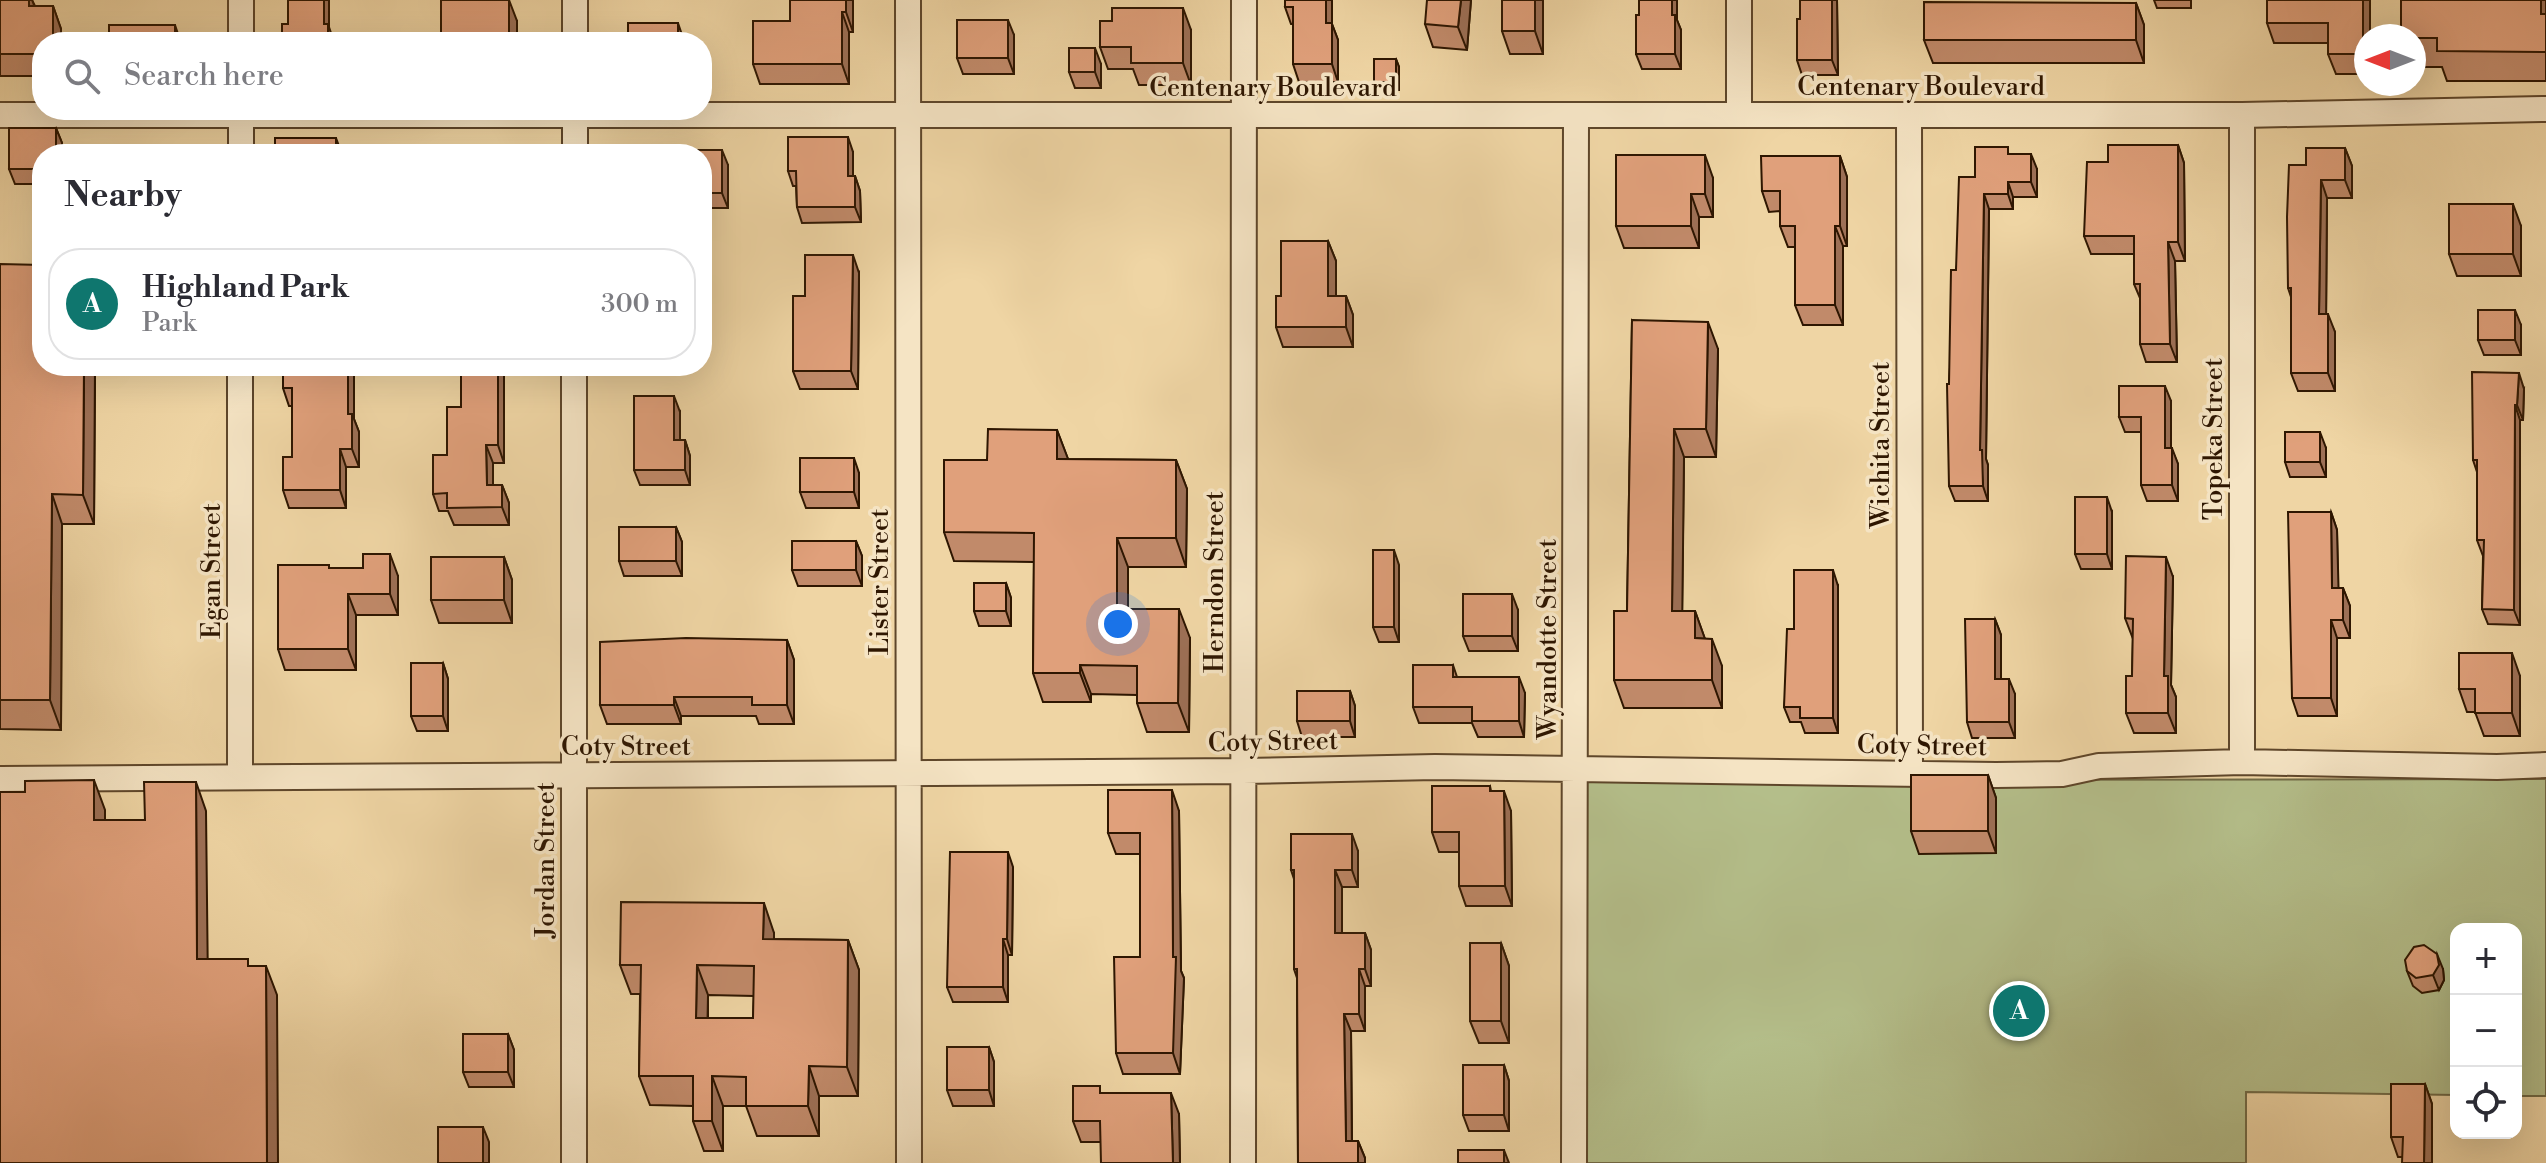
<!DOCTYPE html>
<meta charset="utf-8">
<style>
body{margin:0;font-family:"Libre Bodoni",serif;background:#f7f7f7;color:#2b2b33}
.controls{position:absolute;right:24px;bottom:24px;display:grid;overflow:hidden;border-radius:16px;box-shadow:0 8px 32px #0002}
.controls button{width:72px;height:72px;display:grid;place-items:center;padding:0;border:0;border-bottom:2px solid #e1e1e2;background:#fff;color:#2b2b33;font:40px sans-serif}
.compass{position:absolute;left:2354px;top:24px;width:72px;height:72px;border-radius:50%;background:#fff;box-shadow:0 8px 32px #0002;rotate:270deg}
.you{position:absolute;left:1118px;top:624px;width:28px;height:28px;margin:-20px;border:6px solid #fff;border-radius:50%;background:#1a73e8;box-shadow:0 0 0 12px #1a73e833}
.badge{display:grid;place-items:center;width:52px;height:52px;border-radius:50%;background:#0f766e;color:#fff;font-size:26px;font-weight:700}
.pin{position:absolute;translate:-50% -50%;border:4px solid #fff;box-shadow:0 2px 8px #0006}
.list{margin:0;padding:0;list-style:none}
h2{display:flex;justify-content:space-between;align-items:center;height:104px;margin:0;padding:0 32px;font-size:34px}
h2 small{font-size:26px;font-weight:400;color:#7c7c81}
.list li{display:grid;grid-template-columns:52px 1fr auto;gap:24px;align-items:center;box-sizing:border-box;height:112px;margin:0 16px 16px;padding:0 16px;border:2px solid #e1e1e2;border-radius:32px}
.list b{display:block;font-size:30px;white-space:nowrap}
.list p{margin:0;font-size:26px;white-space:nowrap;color:#7c7c81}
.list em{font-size:26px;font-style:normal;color:#7c7c81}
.icon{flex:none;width:44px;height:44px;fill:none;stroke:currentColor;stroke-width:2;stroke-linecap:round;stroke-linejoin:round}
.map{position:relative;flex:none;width:2546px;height:1163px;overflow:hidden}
.search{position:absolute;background:#fff;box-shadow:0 8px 32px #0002;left:32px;top:32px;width:680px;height:88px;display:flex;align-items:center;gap:20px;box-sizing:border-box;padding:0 28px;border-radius:32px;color:#7c7c81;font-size:30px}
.panel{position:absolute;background:#fff;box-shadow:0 8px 32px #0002;left:32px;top:144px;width:680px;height:232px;border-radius:32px}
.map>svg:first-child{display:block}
</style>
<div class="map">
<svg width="2546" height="1163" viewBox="0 0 2546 1163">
<rect width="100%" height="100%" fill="#efd5a4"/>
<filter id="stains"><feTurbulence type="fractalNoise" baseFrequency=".0025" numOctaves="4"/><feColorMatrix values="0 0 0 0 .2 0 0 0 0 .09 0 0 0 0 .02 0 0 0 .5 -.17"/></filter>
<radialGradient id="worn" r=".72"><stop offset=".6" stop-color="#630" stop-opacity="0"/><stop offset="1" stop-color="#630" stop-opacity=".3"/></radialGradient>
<path fill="#b4be8a" stroke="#716a46" stroke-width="2" d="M1581 775 1919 780 2546 779V1096H2516V929H2456V1095L2246 1092V1163H1581Z"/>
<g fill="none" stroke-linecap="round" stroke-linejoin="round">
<defs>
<path id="minor" d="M241 0V42
M575 0V42
M908 0 909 1163
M1739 0V115
M0 115H2242L2546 109
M1909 115 1910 774
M2242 115V762
M241 154V110
M575 154V110
M240 366V776
M0 779 1243 771 1435 767 1996 775 2062 774 2099 766 2242 762 2497 767 2546 765
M574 1163V366
M1243 1163 1244 0
M1574 1163 1576 115"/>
</defs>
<use href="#minor" stroke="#5e462a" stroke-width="28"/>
<use href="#minor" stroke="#f5e4c4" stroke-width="24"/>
</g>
<path fill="#c18a6a" stroke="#2e1601" stroke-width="2" fill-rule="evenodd" d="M0 0H32L35 6H53L61 29V42H42V76H0Z
M853 0V32H849V84H760L753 64 790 21Z
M1332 0V24L1338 40V82H1299L1293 64V24H1291L1285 7Z
M1471 0 1467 50 1433 47 1425 24Z
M1543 0V54H1510L1502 31Z
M1677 0V20L1681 30V69H1642L1636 54 1639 15Z
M1837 0 1838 75H1802L1797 60 1800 19Z
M2154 0H2191V8H2157Z
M2370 0V36H2366V74H2336L2328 54V43H2274L2267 23Z
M2546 0V81H2447L2442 67H2414V36Z
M2136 3 2144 25V63H1933L1924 40Z
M517 21V42H442L441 38Z
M1191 30V85H1139L1133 69H1108L1100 47Z
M1014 35V74H963L957 58Z
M1396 59 1399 67V90H1377L1374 82Z
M1101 64V88H1075L1069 72Z
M56 128 62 143V154H42V184H15L9 169Z
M2178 145 2184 163 2185 261H2175L2177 362H2146L2140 344V298L2134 284V254H2091L2084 236 2108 162Z
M2345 148 2352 166V198H2327L2326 314 2335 332V391H2298L2291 373V297L2288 288 2306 165Z
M853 152V176H855L860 191 861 222 802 223 797 207 796 186H793L788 171Z
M702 154 728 165V208H702Z
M2010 154 2037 169V197H2013V209H1989L1986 459 1988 465V501H1955L1949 486V384L1956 270 1975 177Z
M1840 156 1847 177V246H1843V325H1803L1795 305V247H1788L1780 226V211L1769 212 1762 191Z
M1713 178V217H1699V248H1624L1616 226Z
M2521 226V276H2457L2449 254Z
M1328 241 1336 261V296H1346L1353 315V347H1283L1276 327Z
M0 264 42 366H95L94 524H62L61 730 0 729Z
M859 273 858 389H800L793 371Z
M1632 320 1718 349 1716 457H1684L1682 611H1695L1705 639 1722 666V708H1624L1614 680 1627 611Z
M2521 325V355H2484L2478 340Z
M283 366H352L354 372V419L359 432V467H346V508H289L283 490 292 457V406H289L283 388Z
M504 366V463H493V485H502L509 503V525H454L448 511H439L433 494 447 455Z
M2524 389 2523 420H2520V625L2488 624 2482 609 2483 556 2477 540V472L2473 460Z
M2171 401V448L2178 464V501H2147L2141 485V432H2125L2119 417Z
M680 412V440H685L690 456V485H640L634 470Z
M1057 430 1068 459 1176 460 1187 489 1186 567H1128V609L1190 638 1189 732H1147L1137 703V695L1091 694V702H1043L1033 673 1034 562 954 561 944 532 987 460Z
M2326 448V477H2290L2285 462Z
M859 473V508H806L800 492Z
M2112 512V569H2081L2075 554Z
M2331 512 2337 530 2338 588H2343L2350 606V638H2337V716H2298L2292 698Z
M676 527 682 542V576H624L619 561Z
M856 541 862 556V586H798L792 570Z
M504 557 512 580V623H439L431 600Z
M1399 565V642H1379L1373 627Z
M331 568 398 576V615H356V670H285L278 649Z
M2173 577 2171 685 2176 697V733H2134L2126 713 2132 676 2133 639 2125 618Z
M1006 583 1011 598V626H979L974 611Z
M1838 586V733H1805L1801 722H1790L1784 707 1794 629Z
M1518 610V651H1469L1463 636Z
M1995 619 2001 635V679L2015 694V738H1972L1967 722Z
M787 640 794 660V724H759L756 716H681V724H607L600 705Z
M443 663 448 679V731H417L411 716Z
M1453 665 1457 677 1525 693 1524 737H1478L1472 723H1419L1413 707Z
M2520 676V736H2484L2475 712H2467L2459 689Z
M1350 691 1355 706V737H1302L1297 721Z
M1988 775 1996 798V853L1919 854 1911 831Z
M1490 786 1491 791 1511 811 1512 906H1466L1459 886V852H1439L1432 832Z
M1179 811 1181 971 1184 978 1180 1074H1123L1116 1053 1140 957V854H1116L1108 833Z
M1358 851V887H1342V933H1365L1371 950V986H1365V1031H1351L1352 1141H1358L1365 1158V1163H1298L1297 978 1294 969V879L1291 870Z
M1013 867 1012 955H1008V1002H953L947 987Z
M774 933V939L848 940 859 970 858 1096H819V1136H757L746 1106H723V1151H704L693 1121V1106L650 1105 639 1076 640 994H631L620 965ZM708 995 754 996 753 1018H708Z
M1501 943 1509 966V1043H1479L1470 1021Z
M2443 969 2444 980 2439 990 2422 993 2413 986 2407 971Z
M508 1034 514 1050V1087H469L463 1072Z
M989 1047 994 1062V1106H953L947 1090Z
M1504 1065 1509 1081V1131H1469L1463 1115Z
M2425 1084 2432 1104 2403 1157H2398L2391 1137Z
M1102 1093 1179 1114 1180 1163H1101V1142H1081L1073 1121Z"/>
<path fill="#9d7056" stroke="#2e1601" stroke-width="2" d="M29 0H32L37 13 29 6Z
M324 0H329V27L334 42H328L324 24Z
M509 0 517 21V42H510L509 38Z
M846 0H853V32L846 12Z
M1326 0H1332V24L1338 40V82L1332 64 1326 23Z
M1461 0H1471L1467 50 1458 27Z
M1535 0H1543V54L1535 31Z
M1672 0H1677V20L1681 30V69L1675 54 1672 15Z
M1832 0H1837L1838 75 1832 60Z
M2363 0H2370V36H2366V63L2363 54Z
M2541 0H2546V28L2541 14Z
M2136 3 2144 25V63L2136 40Z
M53 6 61 29V42H53Z
M1183 8 1191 30V85L1183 63Z
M842 12 849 32V84L842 64Z
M1008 20 1014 35V74L1008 58Z
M678 23 683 38V42H678Z
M175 25 180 40V42H175Z
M1095 48 1101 64V88L1095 72Z
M1396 59 1399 67V90L1396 82Z
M56 128 62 143V154H56Z
M848 137 853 152V191L848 176Z
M336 138 342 154H336Z
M2178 145 2184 163 2185 261 2178 242Z
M2345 148 2352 166V198L2345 180Z
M722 150 728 165V208L722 193Z
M2031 154 2037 169V197L2031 182Z
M1705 155 1713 178V217L1705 194Z
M1840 156 1847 177V246L1840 226Z
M855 176 860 191 861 222 855 207Z
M2321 180 2327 198 2326 332 2319 314Z
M2008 182 2013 197V209L2008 194Z
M1691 194 1699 217V248L1691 226Z
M1984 194 1989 209 1986 459 1988 465V501L1983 486 1980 450Z
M2513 204 2521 226V276L2513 254Z
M1835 226 1843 246V325L1835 305Z
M1328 241 1336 261V315L1328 296Z
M2168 242 2175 261 2177 362 2170 344Z
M853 255 859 273 858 389 851 371Z
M1346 296 1353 315V347L1346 327Z
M2515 310 2521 325V355L2515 340Z
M2328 314 2335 332V391L2328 373Z
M1708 322 1718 349 1716 457 1706 429Z
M84 366H95L94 524 83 495Z
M348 366H352L354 372V419L359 432V467L352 449 348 414Z
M498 366H504V463L498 445Z
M2519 373 2524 389 2523 420 2517 405Z
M2165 386 2171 401V464L2165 448Z
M674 396 680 412V456L674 440Z
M2515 405 2520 420V625L2514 610Z
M1674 429 1684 457 1682 639 1672 611Z
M1057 430 1068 459H1057Z
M2320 432 2326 448V477L2320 462Z
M685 440 690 456V485L685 470Z
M486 445 493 463V503L487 485Z
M2172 448 2178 464V501L2172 485Z
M340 449 346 467V508L340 490Z
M854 458 859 473V508L854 492Z
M1176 460 1187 489 1186 567 1176 538Z
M502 485 509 503V525L502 507Z
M52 494 62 524 61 730 50 700Z
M2107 497 2112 512V569L2107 554Z
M2331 512 2337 530 2339 606 2332 588Z
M676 527 682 542V576L676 561Z
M1117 538 1128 567V638L1117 609Z
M856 541 862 556V586L856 570Z
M1394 550 1399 565V642L1394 627Z
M390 554 398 576V615L390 594Z
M504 557 512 580V623L504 600Z
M2166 557 2173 577 2171 685 2176 697V733L2168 713 2164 676Z
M1833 570 1838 586V733L1833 718Z
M1006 583 1011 598V626L1006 611Z
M2343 588 2350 606V638L2343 620Z
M348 594 356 615V670L348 649Z
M1512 594 1518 610V651L1512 636Z
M1179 609 1190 638 1189 732 1178 703Z
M1695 611 1705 639 1695 638Z
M1995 619 2001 635V694L1995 679Z
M2331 620 2337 638V716L2331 698Z
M1712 639 1722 666V708L1712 680Z
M787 640 794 660V724L787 705Z
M2512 653 2520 676V736L2512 713Z
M443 663 448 679V731L443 716Z
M1080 665 1091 694V702L1080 673Z
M1519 677 1525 693 1524 737 1519 721Z
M2009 679 2015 694V738L2009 722Z
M1350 691 1355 706V737L1350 721Z
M674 697 681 716V724L674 705Z
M1988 775 1996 798V853L1988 831Z
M94 780 105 810V850L94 820Z
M196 782 206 811 208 989 197 959Z
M1172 790 1179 811 1181 971 1184 978 1180 1074 1173 1053V957Z
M1504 791 1511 811 1512 906 1505 886Z
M1352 834 1358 851V887L1352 870Z
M1008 852 1013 867 1012 955 1007 939Z
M1335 870 1342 887V950L1335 933Z
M764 903 774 933V969L763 939Z
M1365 933 1371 950V986L1365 969Z
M1003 939 1008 955V1002L1003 987Z
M848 940 859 970 858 1096 847 1067Z
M1501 943 1509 966V1043L1501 1021Z
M2437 954 2443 969 2444 980 2439 990 2433 975Z
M697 965 708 995 707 1048 696 1018Z
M266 966 277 995 278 1163H267Z
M1359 969 1365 986V1031L1359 1014Z
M1344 1014 1351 1031 1352 1158 1346 1141Z
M508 1034 514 1050V1087L508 1072Z
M989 1047 994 1062V1106L989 1090Z
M1504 1065 1509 1081V1131L1504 1115Z
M809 1066 819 1096V1136L808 1106Z
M712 1076 723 1106V1151L712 1121Z
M2425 1084 2432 1104V1163H2424Z
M1171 1093 1179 1114 1180 1163H1173Z
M483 1127 489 1142V1163H483Z
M1358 1141 1365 1158V1163H1358Z
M1504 1150 1509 1163H1504Z"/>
<path fill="#e0a07b" stroke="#2e1601" stroke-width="2" fill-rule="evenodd" d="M0 0H29V6H53V42H42V54H0Z
M288 0H324V24H328V42H282V24H288Z
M441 0H509V38H441Z
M790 0H846V12H842V64H753V21H790Z
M1285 0H1326V23H1332V64H1293V7H1285Z
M1427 0H1461L1458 27 1425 24Z
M1502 0H1535V31H1502Z
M1639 0H1672V15H1675V54H1636V15H1639Z
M1800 0H1832V60H1797V19H1800Z
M2267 0H2363V54H2328V23H2267Z
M2401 0H2541V14H2546V52L2437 51V38H2414V36H2401Z
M1924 2 2136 3V40H1924Z
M1112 8H1183V63H1131V47H1100V21H1112Z
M957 20H1008V58H957Z
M628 23H678V42H628Z
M109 25H175V42H109Z
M1069 48H1095V72H1069Z
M1374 59H1396V82H1374Z
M9 128H56V154H42V169H9Z
M788 137H848V176H855V207H797L796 171H788Z
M275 138H336V154H275Z
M2108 145H2178V242H2168L2170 344H2140V284H2134V236H2084L2087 162H2108Z
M1975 147H2008V154H2031V182H2008V194H1984L1980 450H1982L1983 486H1949L1947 384H1949L1951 270H1956L1959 177H1975Z
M451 148H510V154H451Z
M2306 148H2345V180H2321L2319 314H2328V373H2291V288H2288L2287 217 2289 165H2306Z
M691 150H722V193H702V154H691Z
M615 151H651V154H615Z
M1616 155H1705V194H1691V226H1616Z
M1761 156H1840V226H1835V305H1795V226H1780V191H1762Z
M2449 204H2513V254H2449Z
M1281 241H1328V296H1346V327H1276V296H1281Z
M805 255H853L851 371H793V296H805Z
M0 264 42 265V366H84L83 495 52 494 50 700H0Z
M2478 310H2515V340H2478Z
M1632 320 1708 322 1706 429H1674L1672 611H1695V638L1712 639V680H1614V611H1627Z
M283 366H348V414H352V449H340V490H283V457H292V388H283Z
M461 366H498V445H486L487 485H502V507L447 508V493L433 494V455H447V407H461Z
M2472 372 2519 373 2517 405H2515L2514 610 2482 609 2484 540H2477V460H2473Z
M2119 386H2165V448H2172V485H2141V417H2119Z
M634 396H674V440H685V470H634Z
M988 429 1057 430V459L1176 460V538H1117V609H1179L1178 703H1137V666L1080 665V673H1033L1034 533 944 532V460H987Z
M2285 432H2320V462H2285Z
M800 458H854V492H800Z
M2075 497H2107V554H2075Z
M2288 512H2331L2332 588H2343V620H2331V698H2292Z
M619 527H676V561H619Z
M792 541H856V570H792Z
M1373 550H1394V627H1373Z
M363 554H390V594H348V649H278V565H329V568H363Z
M2126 556 2166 557 2164 676H2168V713H2126V676H2132L2133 619 2125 618Z
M431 557H504V600H431Z
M1794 570H1833V718H1800V707H1784L1787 629H1794Z
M974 583H1006V611H974Z
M1463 594H1512V636H1463Z
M1965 619H1995V679H2009V722H1967Z
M686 638 787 640V705H752V697H674V705H600V642Z
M2459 653H2512V713H2475V689H2459Z
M411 663H443V716H411Z
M1413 665H1453V677H1519V721H1472V707H1413Z
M1297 691H1350V721H1297Z
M1911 775H1988V831H1911Z
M94 780V820H145L144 782H196L197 959H248V966H266L267 1163H0V792H25V781Z
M1432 786H1490V791H1504L1505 886H1459V832H1432Z
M1108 790H1172L1173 957H1176L1173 1053H1116L1114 957H1140V833H1108Z
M1291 834H1352V870H1335V933H1365V969H1359V1014H1344L1346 1141H1358V1163H1298L1297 969H1294V870H1291Z
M950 852H1008L1007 939H1003V987H947Z
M621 902 764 903 763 939 848 940 847 1067 809 1066 808 1106H746V1077L712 1076V1121H693V1076H639L641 965H620ZM697 965 754 966 753 1018H696Z
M1470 943H1501V1021H1470Z
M2424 945 2437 954 2439 965 2433 975 2416 978 2407 971 2405 960 2414 947Z
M463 1034H508V1072H463Z
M947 1047H989V1090H947Z
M1463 1065H1504V1115H1463Z
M2391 1084H2425L2424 1163H2402L2403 1137H2391Z
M1073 1086H1100V1093H1171L1173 1163H1101L1100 1121H1073Z
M438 1127H483V1163H438Z
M1458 1150H1504V1163H1458Z"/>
<g text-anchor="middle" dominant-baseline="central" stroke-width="7" stroke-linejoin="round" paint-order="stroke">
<g font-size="26" fill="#2e1601" stroke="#f5e4c4">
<text x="1921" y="87">Centenary Boulevard</text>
<text x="1273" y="88">Centenary Boulevard</text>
<text transform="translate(2214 439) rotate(-90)">Topeka Street</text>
<text transform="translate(1881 445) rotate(-90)">Wichita Street</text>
<text transform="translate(212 571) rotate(-90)">Egan Street</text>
<text transform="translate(880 582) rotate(-90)">Lister Street</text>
<text transform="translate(1215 582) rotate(-90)">Herndon Street</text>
<text transform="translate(1548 639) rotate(-90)">Wyandotte Street</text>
<text transform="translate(1273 742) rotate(-1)">Coty Street</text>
<text transform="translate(1922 746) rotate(1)">Coty Street</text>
<text x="626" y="747">Coty Street</text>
<text transform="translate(546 860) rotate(-90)">Jordan Street</text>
</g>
</g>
<rect width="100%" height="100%" filter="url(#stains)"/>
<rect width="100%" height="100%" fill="url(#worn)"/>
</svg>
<div class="controls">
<button>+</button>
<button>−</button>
<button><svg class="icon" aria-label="locate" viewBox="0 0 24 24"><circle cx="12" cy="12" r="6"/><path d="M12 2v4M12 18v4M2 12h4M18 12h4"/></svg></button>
</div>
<svg class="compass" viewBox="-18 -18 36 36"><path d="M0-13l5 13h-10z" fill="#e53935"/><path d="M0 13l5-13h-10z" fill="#7c7c81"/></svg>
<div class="you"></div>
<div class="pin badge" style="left:2019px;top:1011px">A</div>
<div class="search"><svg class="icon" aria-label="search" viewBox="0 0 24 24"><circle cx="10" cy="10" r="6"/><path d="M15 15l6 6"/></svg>Search here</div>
<section class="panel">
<h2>Nearby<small></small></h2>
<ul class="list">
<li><span class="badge">A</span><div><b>Highland Park</b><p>Park</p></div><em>300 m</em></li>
</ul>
</section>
</div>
